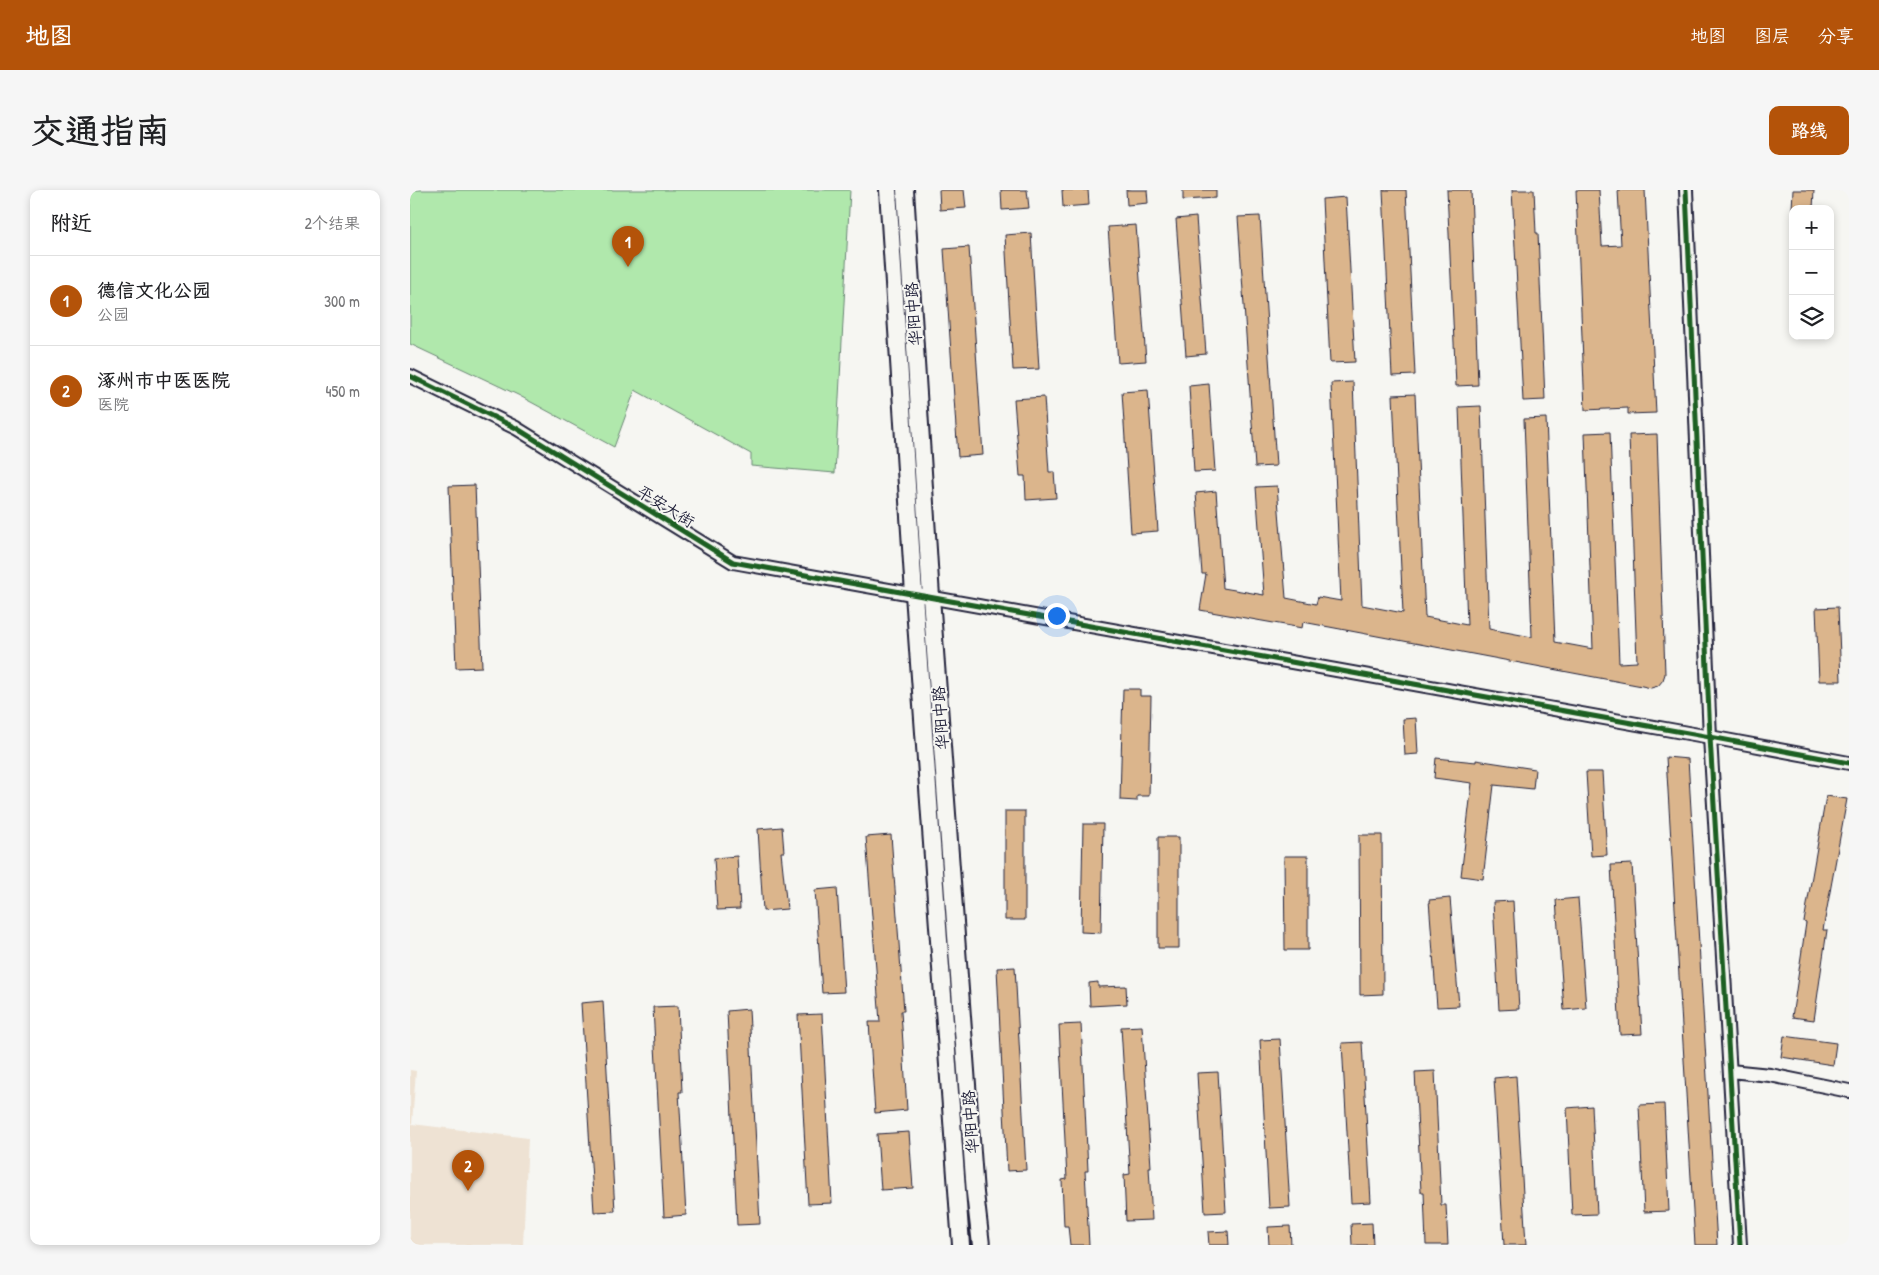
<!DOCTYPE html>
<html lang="zh">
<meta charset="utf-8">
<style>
body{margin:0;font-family:"Patrick Hand","LXGW WenKai TC",sans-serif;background:#f6f6f6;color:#202124}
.controls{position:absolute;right:15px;top:15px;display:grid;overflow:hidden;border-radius:10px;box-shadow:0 2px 8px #0003}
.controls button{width:45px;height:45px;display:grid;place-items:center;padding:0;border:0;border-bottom:1px solid #e0e0e0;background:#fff;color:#202124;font:25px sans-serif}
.you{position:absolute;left:646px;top:425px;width:18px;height:18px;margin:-12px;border:4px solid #fff;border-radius:50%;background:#1a73e8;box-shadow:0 0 0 8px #1a73e833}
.badge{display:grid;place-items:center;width:32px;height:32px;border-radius:50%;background:#b45309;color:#fff;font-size:16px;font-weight:700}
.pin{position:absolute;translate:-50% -41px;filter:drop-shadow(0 1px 2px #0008)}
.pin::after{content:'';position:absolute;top:26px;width:18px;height:15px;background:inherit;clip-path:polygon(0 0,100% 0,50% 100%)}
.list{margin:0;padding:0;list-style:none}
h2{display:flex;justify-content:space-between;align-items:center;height:65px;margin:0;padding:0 20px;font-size:21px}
h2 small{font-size:16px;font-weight:400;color:#757577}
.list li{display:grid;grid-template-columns:32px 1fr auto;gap:15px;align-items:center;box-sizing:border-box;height:90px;padding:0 20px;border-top:1px solid #e0e0e0}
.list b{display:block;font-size:19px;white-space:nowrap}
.list p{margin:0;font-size:16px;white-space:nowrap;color:#757577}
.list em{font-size:16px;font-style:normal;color:#757577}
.icon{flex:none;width:28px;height:28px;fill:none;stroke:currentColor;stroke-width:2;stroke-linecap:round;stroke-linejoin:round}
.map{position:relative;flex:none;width:1439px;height:1055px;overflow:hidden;border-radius:10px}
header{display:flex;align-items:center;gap:30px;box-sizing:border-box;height:70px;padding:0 25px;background:#b45309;color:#fff}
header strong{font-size:24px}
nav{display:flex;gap:28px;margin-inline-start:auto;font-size:18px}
.intro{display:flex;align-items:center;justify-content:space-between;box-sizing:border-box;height:120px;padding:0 30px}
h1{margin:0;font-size:35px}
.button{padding:12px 22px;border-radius:10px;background:#b45309;color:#fff;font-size:18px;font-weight:700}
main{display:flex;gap:30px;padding:0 30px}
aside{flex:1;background:#fff;border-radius:10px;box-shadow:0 2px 8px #0003}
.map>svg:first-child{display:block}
</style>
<header>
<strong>地图</strong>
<nav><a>地图</a><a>图层</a><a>分享</a></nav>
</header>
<div class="intro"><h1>交通指南</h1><a class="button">路线</a></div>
<main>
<aside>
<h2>附近<small>2个结果</small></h2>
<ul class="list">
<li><span class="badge">1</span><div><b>德信文化公园</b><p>公园</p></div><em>300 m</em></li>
<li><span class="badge">2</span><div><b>涿州市中医医院</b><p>医院</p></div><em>450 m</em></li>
</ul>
</aside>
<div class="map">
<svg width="1439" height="1055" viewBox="0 0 1439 1055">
<rect width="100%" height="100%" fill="#f6f6f2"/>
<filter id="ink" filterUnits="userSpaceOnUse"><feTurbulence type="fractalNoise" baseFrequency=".02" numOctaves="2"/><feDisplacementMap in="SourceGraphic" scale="10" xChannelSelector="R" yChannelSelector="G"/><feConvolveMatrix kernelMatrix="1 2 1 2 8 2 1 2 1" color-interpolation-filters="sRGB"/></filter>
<g filter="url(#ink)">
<path fill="#eee2d3" d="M0 880 6 881 2 934 118 948 113 1055H0Z"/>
<path fill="#b0e8ac" stroke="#698574" d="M0 0H440L425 283 341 276V264L225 200 204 257 108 205 0 154Z"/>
<path fill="#dbb58c" stroke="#22223b" d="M529 0H554L556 18 530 20Z
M591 0H617L619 18 592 20Z
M652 0H678L679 15 653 17Z
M716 0H737L738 13 717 15Z
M773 0H806V8L773 10Z
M973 0H996L1005 185 982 186Z
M1037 0H1061L1068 195 1046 196Z
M1102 0H1124L1126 43H1128L1135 210 1113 211Z
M1166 0H1189L1192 56 1211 55 1208 0H1235L1246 223 1218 224V218L1175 220Z
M1383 0H1404L1403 19H1382Z
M936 7 945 172 920 173 912 9Z
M850 26 866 276 845 277 828 27Z
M786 27 796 164 776 166 766 29Z
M726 35 736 171 708 173 698 37Z
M621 43 629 179 603 180 595 45Z
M559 57 573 265 548 267 534 59Z
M943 192 952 415 993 423 983 205 1005 204 1015 427 1057 435 1049 217 1071 216 1079 439 1122 447 1114 229 1136 228 1145 452 1183 459 1175 243 1200 242 1209 473 1227 472 1219 245 1247 244 1255 484 1253 490 1248 496 1241 498 1232 496 893 432 892 438 790 420 796 384H792L786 303 806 301 813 398 854 405 846 297 867 296 876 408 906 414 908 407 931 411 921 193Z
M799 194 805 281 784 282 779 196Z
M738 200 748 341 721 343 712 202Z
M634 207 639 282H644L646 308 616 310 615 286H610L604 209Z
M65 295 72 477 46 478 39 296Z
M1428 417 1431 491H1409L1406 418Z
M713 499H730V506H741L739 606H727V611L710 610Z
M1006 528 1008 564 995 565 993 529Z
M1256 567 1278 569 1307 1055H1285Z
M1026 568 1066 572V570L1125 579 1123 599 1084 595 1073 689 1051 686 1062 593 1024 588Z
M1176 582H1192L1197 665 1181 666Z
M1416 606 1437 609 1413 740H1417L1404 830 1382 827 1396 733 1394 732Z
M595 621H615V730H595Z
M673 634H693L691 743 671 742Z
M372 637 374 662H371L377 719 353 721 348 639Z
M481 645 494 821H491L497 920 465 923 459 832H470L456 647Z
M949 645H972L973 804 950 805Z
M748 647H769V758H748Z
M327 666 330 719 307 720 304 668Z
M874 666H898V760H875Z
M1222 674 1232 844 1210 845 1201 675Z
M427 698 434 802 412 803 405 700Z
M1040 708 1049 816 1027 817 1019 710Z
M1168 708 1176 818 1154 820 1146 710Z
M1103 711 1109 819 1089 820 1083 712Z
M605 777 616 980 597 981 587 778Z
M688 792V797L716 796 717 814 680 816 679 793Z
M193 811 205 1021 184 1022 171 813Z
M268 816 272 902H269L276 1025 254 1027 243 817Z
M339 819 350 1034 327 1035 317 821Z
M412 824 422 1013 398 1014 388 825Z
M671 834 678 981H675L679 1055H660L658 1036H654L652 990 657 989 649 835Z
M732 836 741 977H739L742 1030 716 1031 714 985 720 984 711 837Z
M1374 846 1426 853 1423 875 1371 867Z
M870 849 880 1017 859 1018 850 850Z
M952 852 961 1012 941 1013 932 853Z
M1025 881 1031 1015H1036L1038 1055H1016L1014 1002H1011L1005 882Z
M808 882 816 1022 795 1023 787 883Z
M1106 886 1116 1055H1094L1084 888Z
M1254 914 1259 1021 1234 1022 1229 915Z
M1182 916 1187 1024 1162 1025 1157 918Z
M499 942 503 998 471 1000 467 944Z
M962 1033 963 1055H942L941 1034Z
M880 1036 881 1055H859L858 1037Z
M818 1041 819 1055H799L798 1042Z"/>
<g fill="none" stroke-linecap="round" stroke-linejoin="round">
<defs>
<path id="minor" d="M1276 0 1300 547 1330 1055
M0 186 106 238 323 372 1300 547 1439 573
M1320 881 1360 885 1439 901"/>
<path id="major" d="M478 0 504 404 551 1055
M495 0 521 407 565 1003 571 1055"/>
</defs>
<use href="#minor" stroke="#22223b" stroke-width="16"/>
<use href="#major" stroke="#22223b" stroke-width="20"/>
<use href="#minor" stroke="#f6f6f2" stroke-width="12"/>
<use href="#major" stroke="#f6f6f2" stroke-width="16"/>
<defs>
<path id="cycleway" d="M1276 0 1300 547 1330 1055
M0 186 106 238 323 372 1300 547 1439 573"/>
</defs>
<use href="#cycleway" stroke="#f6f6f2" stroke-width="8"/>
<use href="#cycleway" stroke="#1b5e20" stroke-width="5"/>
</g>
</g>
<g text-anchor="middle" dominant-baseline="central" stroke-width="4" stroke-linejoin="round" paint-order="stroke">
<g font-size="16" fill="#22223b" stroke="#f6f6f2">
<text transform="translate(503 124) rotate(-94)">华阳中路</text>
<text transform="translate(256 316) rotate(32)">平安大街</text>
<text transform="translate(530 528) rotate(-94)">华阳中路</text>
<text transform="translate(560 932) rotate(-94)">华阳中路</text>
</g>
</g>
</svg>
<div class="controls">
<button>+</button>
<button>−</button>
<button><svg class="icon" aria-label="layers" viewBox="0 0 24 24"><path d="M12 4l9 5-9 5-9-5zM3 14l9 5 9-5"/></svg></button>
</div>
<div class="you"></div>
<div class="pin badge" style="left:218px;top:77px">1</div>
<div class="pin badge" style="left:58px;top:1001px">2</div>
</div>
</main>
